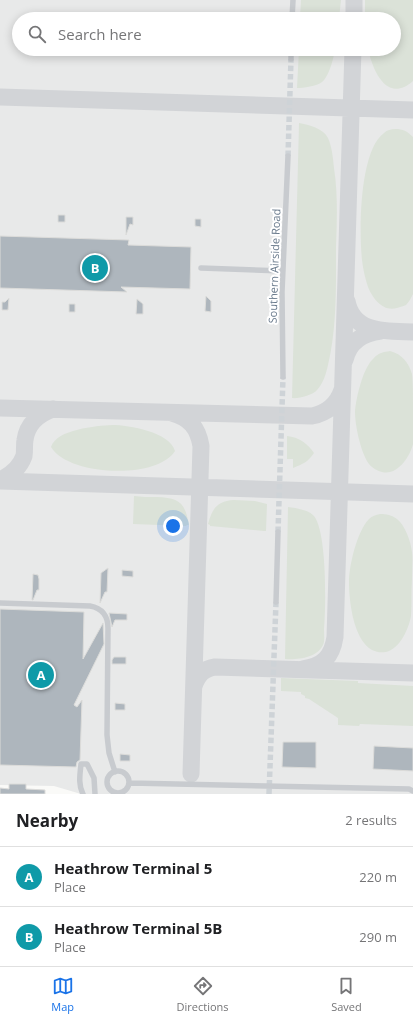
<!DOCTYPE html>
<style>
body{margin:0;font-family:"Open Sans",sans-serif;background:#f6f6f6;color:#202124}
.you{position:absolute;left:173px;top:526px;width:14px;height:14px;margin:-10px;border:3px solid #fff;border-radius:50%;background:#1a73e8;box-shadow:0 0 0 6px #1a73e833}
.badge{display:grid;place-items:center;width:26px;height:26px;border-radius:50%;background:#1a73e8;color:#fff;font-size:13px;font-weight:700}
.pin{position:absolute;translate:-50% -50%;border:2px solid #fff;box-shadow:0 1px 4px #0006}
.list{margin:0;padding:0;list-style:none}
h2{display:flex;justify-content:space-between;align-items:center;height:52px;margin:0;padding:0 16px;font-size:17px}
h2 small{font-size:13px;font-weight:400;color:#757577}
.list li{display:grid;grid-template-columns:26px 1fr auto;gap:12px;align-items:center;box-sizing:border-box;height:60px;padding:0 16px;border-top:1px solid #e0e0e0}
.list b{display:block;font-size:15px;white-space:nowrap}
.list p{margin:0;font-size:13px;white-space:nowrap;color:#757577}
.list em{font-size:13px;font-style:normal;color:#757577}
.icon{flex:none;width:22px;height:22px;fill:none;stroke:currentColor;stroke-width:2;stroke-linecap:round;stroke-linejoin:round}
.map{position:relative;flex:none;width:413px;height:794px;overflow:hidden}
.search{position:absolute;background:#fff;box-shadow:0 2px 10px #0003;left:12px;right:12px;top:12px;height:44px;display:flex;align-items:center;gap:10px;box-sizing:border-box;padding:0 14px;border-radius:22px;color:#757577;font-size:15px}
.sheet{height:172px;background:#fff}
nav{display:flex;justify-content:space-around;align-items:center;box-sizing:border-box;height:56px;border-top:1px solid #e0e0e0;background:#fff;font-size:11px;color:#757577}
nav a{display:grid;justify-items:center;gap:2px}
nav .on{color:#1a73e8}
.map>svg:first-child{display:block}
</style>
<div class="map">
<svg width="413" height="794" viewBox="0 0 413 794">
<rect width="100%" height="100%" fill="#fafaf8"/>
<path fill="#e8e9e9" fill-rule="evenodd" d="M0 0H413V794H81L54 786 0 785ZM19 19H394V49H19Z"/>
<path fill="#dbe2d8" d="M301 0H341L339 19H300Z
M365 0H413V81C387 104 373 71 368 49H394V19H365Z
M299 49H335C334 57 329 77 322 82 317 86 303 88 297 88Z
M299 123C309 125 323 128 328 138 332 147 333 158 334 168 338 194 337 220 336 247 336 286 337 327 328 365 326 374 323 384 317 390 313 395 298 399 292 398Z
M395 129C403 129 407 131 413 137V294C411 298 409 302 406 305 404 306 400 307 397 308 383 312 373 299 368 287 365 278 363 269 362 260 359 232 359 151 384 133 387 130 391 129 395 129Z
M390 351C402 354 409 363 412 374 413 382 413 396 413 405 413 414 413 423 413 432 413 436 413 440 413 444 410 457 397 476 382 472 378 471 372 468 369 464 361 453 355 426 355 412 356 398 363 367 374 358 378 353 384 352 390 351Z
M112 425C129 425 170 432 175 451 157 480 68 476 51 447 57 429 96 426 112 425Z
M287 436C299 437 308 444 314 453 308 462 303 464 293 468V459H287Z
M134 496C141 497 149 497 157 497 179 498 185 502 189 525H187L186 526 133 524Z
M234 500 255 501 267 504 266 531H264L210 526V525L208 524C212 509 217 501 234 500Z
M288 507C296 508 309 510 314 516 327 532 326 607 324 629 324 634 325 641 323 645 317 658 297 660 285 659Z
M380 514C386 514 392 515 397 519 405 525 411 542 412 552 413 560 412 570 412 579 411 591 412 604 411 616 409 628 400 649 386 652 355 657 349 604 349 582 349 566 357 531 369 519 372 516 376 515 380 514Z
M281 678 358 681V683L413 686V726L360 724 359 726 338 725V718L309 699 305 698V696L301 694V692L281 691Z"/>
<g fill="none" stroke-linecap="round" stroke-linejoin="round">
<path stroke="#d2d4d7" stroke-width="17" d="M354 19V0
M0 97 413 110
M347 301C353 334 387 331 413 332
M345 360C349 342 363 333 381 331
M0 408 312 416C327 413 337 405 342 390
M172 413C190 418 198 428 201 446L191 774
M0 480C11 475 20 467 24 456 25 450 24 445 25 440 27 424 39 414 53 409
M0 481 413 494
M303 669C323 666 332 657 335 637L353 49
M194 686C198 675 203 669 215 667L413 673"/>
</g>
<path fill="#aeb6bd" stroke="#dcdcda" d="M58 215H65V222H58Z
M126 217H133V225L130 224 126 235Z
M195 219H201V227L195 226Z
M0 236 129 240 128 245 191 247 190 289 121 287 127 292 0 288Z
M206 296 211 301V312L205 311Z
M9 298 8 310H2V302H5Z
M137 299 143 304V314H136Z
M69 304H75V312H69Z
M108 568 107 592H105L100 603 101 573Z
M122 570 133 571V577L122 576Z
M33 574 38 575 39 579V590H37L33 600H32Z
M0 609 84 612 83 659 103 623 104 644 74 705 77 707 82 700 80 760 77 762 76 767 0 765Z
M109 613 127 614V620H115L112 627Z
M114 657H126V664H112V660Z
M115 703 125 704V710H115Z
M283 742H316V768L282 767Z
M374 746 413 748V771L373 769Z
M120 754 130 755V761H120Z
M9 784H26V789L45 790V794H0V788L9 789Z"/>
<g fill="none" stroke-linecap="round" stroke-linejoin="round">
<path stroke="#ced3d7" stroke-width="5.5" stroke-dasharray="5.5 3" stroke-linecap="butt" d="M288 156 291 59
M278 532 283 377
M269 794 276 602"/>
<path stroke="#c8cbcf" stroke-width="5.5" d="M292 19 293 0
M291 59V49
M201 268 283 271
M283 377 282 292 288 156
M276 602 278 532
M0 603 90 606C102 608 108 616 108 628L107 735 109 753 115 772
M107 782a11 11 0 1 1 22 0a11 11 0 1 1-22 0Z
M130 783 409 789 413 791
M83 794C78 785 80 774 81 764H87L94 778 95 794"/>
</g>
<g text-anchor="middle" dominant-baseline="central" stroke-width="4" stroke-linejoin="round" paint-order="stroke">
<g font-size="11" fill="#67788a" stroke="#fff">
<text transform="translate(274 266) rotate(-88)">Southern Airside Road</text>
</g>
</g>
</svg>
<div class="you"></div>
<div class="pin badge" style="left:41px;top:675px;background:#0f9aa8">A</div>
<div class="pin badge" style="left:95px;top:268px;background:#0f9aa8">B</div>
<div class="search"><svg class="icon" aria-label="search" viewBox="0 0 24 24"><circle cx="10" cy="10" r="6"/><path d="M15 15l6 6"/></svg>Search here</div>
</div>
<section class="sheet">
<h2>Nearby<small>2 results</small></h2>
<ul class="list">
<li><span class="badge" style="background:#0f9aa8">A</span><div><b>Heathrow Terminal 5</b><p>Place</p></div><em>220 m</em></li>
<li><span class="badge" style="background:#0f9aa8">B</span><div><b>Heathrow Terminal 5B</b><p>Place</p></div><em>290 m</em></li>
</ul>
</section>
<nav>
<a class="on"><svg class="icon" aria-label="map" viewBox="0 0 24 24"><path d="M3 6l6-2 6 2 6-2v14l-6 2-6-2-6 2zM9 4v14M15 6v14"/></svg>Map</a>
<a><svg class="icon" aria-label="directions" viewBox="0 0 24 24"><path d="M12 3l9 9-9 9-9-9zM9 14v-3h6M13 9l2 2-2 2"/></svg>Directions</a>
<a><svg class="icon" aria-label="saved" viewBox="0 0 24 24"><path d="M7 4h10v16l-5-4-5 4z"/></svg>Saved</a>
</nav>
